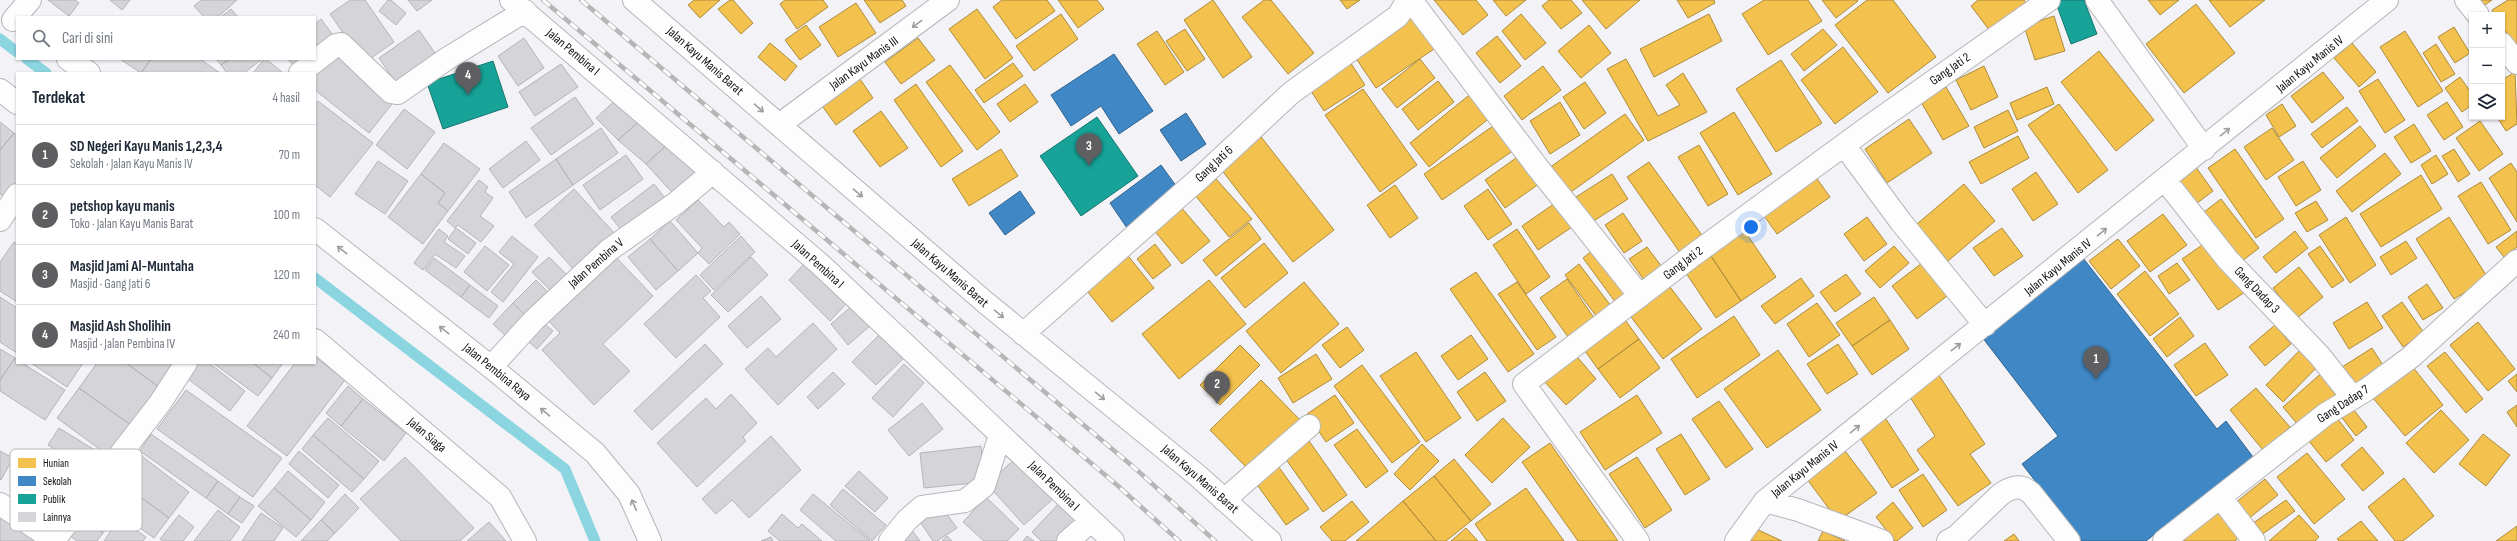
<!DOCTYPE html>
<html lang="id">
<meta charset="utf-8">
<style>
body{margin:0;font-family:"Sofia Sans Condensed",sans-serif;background:#f6f6f7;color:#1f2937}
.controls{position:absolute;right:12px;top:12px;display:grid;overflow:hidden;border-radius:0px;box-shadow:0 1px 3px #0004}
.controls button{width:36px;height:36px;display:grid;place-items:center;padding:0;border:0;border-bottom:1px solid #e0e1e3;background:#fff;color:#1f2937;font:20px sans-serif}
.you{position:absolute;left:1751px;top:227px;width:14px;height:14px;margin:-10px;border:3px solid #fff;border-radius:50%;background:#1a73e8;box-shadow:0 0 0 6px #1a73e833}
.badge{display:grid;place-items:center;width:26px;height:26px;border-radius:50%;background:#5f5f62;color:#fff;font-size:13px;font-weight:700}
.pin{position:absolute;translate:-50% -33px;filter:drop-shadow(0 1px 2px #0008)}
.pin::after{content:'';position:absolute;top:21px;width:14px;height:12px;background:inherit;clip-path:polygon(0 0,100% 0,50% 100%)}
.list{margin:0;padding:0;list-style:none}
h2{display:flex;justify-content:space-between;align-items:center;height:52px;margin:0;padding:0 16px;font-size:17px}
h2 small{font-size:13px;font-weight:400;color:#747a83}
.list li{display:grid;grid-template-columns:26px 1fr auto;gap:12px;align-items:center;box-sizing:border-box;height:60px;padding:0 16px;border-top:1px solid #e0e1e3}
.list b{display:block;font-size:15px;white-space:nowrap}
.list p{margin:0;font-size:13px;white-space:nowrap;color:#747a83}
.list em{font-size:13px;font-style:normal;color:#747a83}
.icon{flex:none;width:22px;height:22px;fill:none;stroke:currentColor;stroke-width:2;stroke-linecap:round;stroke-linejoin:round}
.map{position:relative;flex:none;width:2517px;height:541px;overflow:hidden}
.search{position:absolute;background:#fff;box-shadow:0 1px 3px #0004;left:16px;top:16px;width:300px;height:44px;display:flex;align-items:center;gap:10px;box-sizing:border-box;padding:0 14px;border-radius:0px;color:#747a83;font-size:15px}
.panel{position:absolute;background:#fff;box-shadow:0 1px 3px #0004;left:16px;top:72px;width:300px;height:292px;border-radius:0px}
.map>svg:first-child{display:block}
</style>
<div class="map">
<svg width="2517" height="541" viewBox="0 0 2517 541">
<rect width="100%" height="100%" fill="#f2f2f7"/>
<path fill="#f2c14e" stroke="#ae8c3c" d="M694 0H720L700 18 688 5Z
M730 0H733L753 23 741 34 718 9Z
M785 0H823L828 7 797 29 780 4Z
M864 0H902L906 6 880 23Z
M1002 0H1047L1055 11 1016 39 993 7Z
M1058 0H1097L1104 9 1078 28Z
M1213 0 1252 57 1223 78 1184 20Z
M1264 0H1271L1314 53 1288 74 1242 17Z
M1340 0H1360L1347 9Z
M1434 0H1476L1488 15 1463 35Z
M1493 0H1526L1506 16Z
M1549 0H1571L1582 13 1561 29 1542 6Z
M1582 0H1640L1606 29Z
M1677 0H1714L1715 3 1688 18Z
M1764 0H1808L1822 21 1768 55 1742 14Z
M1822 0H1857L1858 1 1836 18Z
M1867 0H1893L1936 57 1888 93 1835 25Z
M1978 0H2024L2026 3 1990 31 1971 6Z
M2148 0H2179L2160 15Z
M2209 0H2265L2230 27Z
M2477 0H2492L2482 7Z
M2508 0H2517V50L2502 26V15H2495L2492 10Z
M856 3 876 33 838 57 819 27Z
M2196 4 2235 53 2184 93 2146 44Z
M977 9 1013 58 985 79 949 29Z
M1061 14 1078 39 1034 71 1016 46Z
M1521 14 1546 43 1525 60 1502 31Z
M1709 14 1722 41 1654 77 1640 49Z
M2054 16 2065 51 2035 60 2024 26Z
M1413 17 1434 49 1376 88 1355 57Z
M806 25 821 45 800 60 785 40Z
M1589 25 1611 53 1581 78 1558 51Z
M2454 27 2470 53 2455 63 2438 37Z
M1185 29 1205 59 1187 71 1166 41Z
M1823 29 1837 45 1804 71 1791 54Z
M1157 31 1184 72 1165 85 1137 44Z
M2405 31 2443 91 2418 107 2380 47Z
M1497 36 1521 66 1500 83 1476 53Z
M918 38 935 60 901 84 885 62Z
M770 43 797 66 785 81 758 57Z
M2352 43 2376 72 2359 87 2334 58Z
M2436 44 2455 74 2441 82 2423 53Z
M1843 47 1878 92 1835 124 1801 80Z
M2099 51 2154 120 2116 151 2061 82Z
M1420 59 1435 78 1397 108 1382 89Z
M1626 59 1658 116 1680 105 1666 85 1683 73 1707 112 1648 141 1607 69Z
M1781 60 1822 123 1776 152 1736 89Z
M1350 62 1365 85 1324 111 1309 88Z
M1013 63 1023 76 984 103 975 90Z
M950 65 1000 132 977 150 926 82Z
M1543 66 1561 90 1522 120 1504 96Z
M1984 66 1998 97 1971 110 1956 80Z
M2323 72 2344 98 2312 123 2291 96Z
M2515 72 2517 124 2506 131 2497 117H2502V80Z
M858 76 873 98 836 125 820 103Z
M2460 77 2472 94V105L2462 112 2445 88Z
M2378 79 2405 120 2385 133 2359 91Z
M1438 81 1454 102 1418 130 1402 109Z
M1585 82 1606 113 1584 129 1563 97Z
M916 84 963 151 941 167 894 100Z
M1025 84 1038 102 1010 122 997 104Z
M1946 87 1969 126 1943 140 1921 102Z
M2047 87 2054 104 2017 120 2010 103Z
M1363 89 1417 165 1380 192 1325 115Z
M1473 92 1492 116 1429 167 1410 143Z
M1560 102 1580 135 1550 154 1530 121Z
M2447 102 2463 127 2444 140 2427 115Z
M2059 104 2108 170 2078 193 2028 125Z
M2282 104 2296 126 2279 137 2266 115Z
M2347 107 2358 121 2322 148 2311 134Z
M2008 110 2018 131 1984 148 1974 127Z
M881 111 908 148 880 167 853 131Z
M1734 112 1772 174 1738 195 1700 133Z
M1625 114 1644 140 1568 194 1549 168Z
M1909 119 1932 153 1887 183 1865 149Z
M2480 121 2503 154 2479 171 2456 138Z
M1496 124 1514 150 1442 200 1424 174Z
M2414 124 2431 151 2411 163 2394 137Z
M2360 126 2376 146 2337 178 2320 158Z
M2272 128 2294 160 2266 180 2244 147Z
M1258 133 1334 230 1293 262 1217 164Z
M2018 136 2029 158 1981 184 1969 162Z
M1699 145 1728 194 1708 206 1678 157Z
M1001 149 1018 176 969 206 952 179Z
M2235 149 2284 219 2256 238 2208 168Z
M2454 149 2470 174 2458 182 2442 156Z
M1523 153 1543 181 1505 208 1485 180Z
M2385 153 2401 174 2352 212 2336 191Z
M2436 155 2448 174 2432 184 2421 165Z
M2303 161 2321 190 2296 206 2278 177Z
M1649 162 1704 238 1681 254 1627 177Z
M2511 163 2517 172V222L2489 178Z
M2195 166 2213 191 2196 204 2178 179Z
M2036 172 2058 204 2033 221 2012 189Z
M1612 174 1628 199 1592 222 1576 197Z
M2421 175 2442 209 2381 247 2360 214Z
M1815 176 1830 197 1777 234 1762 213Z
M1216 179 1252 219 1229 237 1195 195Z
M2481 182 2511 230 2488 244 2458 196Z
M1964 184 1995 221 1948 261 1917 224Z
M1395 185 1418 218 1390 238 1367 205Z
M1488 189 1512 224 1488 240 1464 206Z
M1561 199 1578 223 1538 250 1522 226Z
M2221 199 2259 248 2237 265 2200 215Z
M2316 201 2328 220 2307 232 2295 213Z
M1180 206 1210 241 1182 264 1153 229Z
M1623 213 1642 241 1624 253 1605 225Z
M2163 214 2187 245 2150 272 2127 241Z
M1867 217 1887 244 1864 261 1844 234Z
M2346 217 2376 265 2350 283 2319 235Z
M2449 217 2488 278 2454 299 2416 239Z
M1249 223 1261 239 1216 276 1203 260Z
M2002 228 2023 256 1994 276 1973 248Z
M1517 229 1550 277 1526 294 1493 245Z
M1744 230 1776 277 1741 301 1709 253Z
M2295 231 2308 248 2276 273 2263 257Z
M2517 231V247L2504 257 2496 247Z
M2118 239 2140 266 2111 289 2089 261Z
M2208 241 2245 292 2218 310 2182 259Z
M2406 241 2417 258 2391 275 2380 257Z
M1264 243 1288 273 1245 308 1221 278Z
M1155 244 1171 265 1153 279 1137 259Z
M1894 246 1909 263 1880 288 1865 271Z
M2320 246 2344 280 2332 288 2308 254Z
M1597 247 1630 292 1616 303 1583 258Z
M1647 247 1662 267 1644 280 1629 259Z
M1125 252 1154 288 1112 322 1083 286Z
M1709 253 1741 301 1716 318 1684 270Z
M1922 263 1947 296 1917 319 1892 286Z
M2177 263 2190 280 2169 294 2158 276Z
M1579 264 1611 306 1597 317 1565 275Z
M2299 267 2323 297 2297 318 2273 288Z
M2145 271 2179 314 2150 336 2117 294Z
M1476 272 1534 354 1508 372 1450 289Z
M1846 274 1861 294 1835 312 1820 292Z
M1801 278 1814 296 1775 324 1761 306Z
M1567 279 1597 322 1571 341 1540 298Z
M1209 280 1246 324 1179 379 1142 334Z
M1304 282 1339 324 1281 373 1246 331Z
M1517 282 1556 337 1537 350 1498 294Z
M1667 283 1702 329 1663 359 1628 313Z
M2427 284 2443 308 2423 320 2408 297Z
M1874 297 1890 320 1852 346 1836 323Z
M2367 302 2383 328 2349 349 2333 323Z
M2402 302 2424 333 2403 347 2382 316Z
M1817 303 1840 335 1809 357 1787 324Z
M1734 316 1760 355 1697 398 1671 359Z
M1623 317 1639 339 1598 369 1582 347Z
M2180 317 2194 336 2167 357 2153 339Z
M1890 320 1909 349 1872 375 1852 346Z
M2478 322 2515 369 2488 391 2450 345Z
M2275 325 2291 344 2265 366 2249 347Z
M1347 327 1364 350 1340 368 1322 345Z
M1471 335 1488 359 1458 380 1441 356Z
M1639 339 1660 368 1620 398 1598 369Z
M2205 343 2228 375 2196 396 2174 365Z
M1838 344 1858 374 1827 394 1807 364Z
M1240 345 1260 365 1220 405 1200 385Z
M2372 348 2388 373 2358 392 2342 367Z
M1778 350 1821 410 1767 448 1724 389Z
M2300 350 2317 367 2283 402 2266 385Z
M1416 352 1461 418 1426 442 1380 376Z
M1573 352 1596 379 1566 405 1542 379Z
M2445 352 2483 399 2466 413 2427 366Z
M1316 354 1332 379 1293 403 1278 378Z
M1362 365 1420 442 1392 463 1334 386Z
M2412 366 2443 405 2405 436 2373 398Z
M2325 370 2342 389 2299 426 2283 407Z
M1485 372 1506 401 1477 421 1457 392Z
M1938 374 1985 444 1970 454 1991 483 1958 506 1917 450 1935 436 1908 394Z
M2517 374V392L2508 381Z
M1261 380 1302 422 1250 471 1210 430Z
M2256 388 2290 427 2263 450 2230 410Z
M1335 395 1354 423 1326 442 1307 414Z
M1637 395 1662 433 1605 470 1580 432Z
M1719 401 1753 449 1726 468 1692 419Z
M2350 405 2367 427 2356 436 2339 414Z
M2517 405V427L2507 412Z
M2441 410 2469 440 2434 473 2406 443Z
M1884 416 1919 470 1892 488 1857 433Z
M1503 418 1530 447 1492 483 1465 455Z
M2337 418 2354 440 2326 462 2308 440Z
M1357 429 1388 471 1366 488 1334 445Z
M1681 434 1710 479 1685 495 1656 449Z
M2483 434 2510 455 2486 486 2459 464Z
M1307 438 1347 495 1323 512 1283 455Z
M1550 443 1618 541H1578L1522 462Z
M1422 444 1439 461 1410 490 1394 474Z
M1842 447 1877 493 1838 521 1804 475Z
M2362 447 2384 473 2363 491 2341 465Z
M2307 453 2345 499 2314 524 2277 477Z
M1637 457 1672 510 1645 528 1609 474Z
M1454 459 1491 504 1471 521 1434 476Z
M1276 463 1309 509 1286 525 1253 479Z
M1923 474 1947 510 1923 527 1899 490Z
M1434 476 1471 521 1446 541H1436L1403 501Z
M2404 478 2434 516 2403 541H2395L2368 507Z
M2265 479 2278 495 2248 519 2235 503Z
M1526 488 1564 541H1487L1475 524Z
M2286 500 2295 511 2257 538 2249 526Z
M1352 501 1369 522 1345 541H1332L1320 527Z
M1403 501 1436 541H1356Z
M1893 502 1913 528 1897 541H1895L1876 517Z
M2218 512 2238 538 2235 541H2181Z
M2299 515 2319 537 2315 541H2269Z
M2361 521 2378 541H2339L2337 539Z
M2517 526V541H2496Z
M1752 527 1782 541H1746Z
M1466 528 1478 541H1451Z
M1823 531 1845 541H1818Z
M2014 534 2019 541H2004Z"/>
<path fill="#3f88c5" stroke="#31648f" d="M1114 54 1153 111 1119 134 1101 106 1071 126 1051 95Z
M1186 113 1206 144 1181 161 1160 130Z
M1161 165 1179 190 1127 228 1110 203Z
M1020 191 1035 213 1005 235 989 213Z
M2083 258 2217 429 2226 421 2253 457 2146 541H2082L2022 464 2058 436 1982 337Z"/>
<path fill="#17a398" stroke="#157770" d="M2063 0H2084L2097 34 2071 44 2056 3Z
M493 61 508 107 443 129 427 83Z
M1097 117 1138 176 1081 216 1040 156Z"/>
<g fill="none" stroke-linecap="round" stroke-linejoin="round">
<path stroke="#8bd5e1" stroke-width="11" d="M0 39 17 52
M27 59 46 73
M315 278 565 469 595 541"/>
</g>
<path fill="#d5d5d9" stroke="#b5b4b8" d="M48 0H75L79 3 69 16Z
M110 0H130L122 10Z
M201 0H237L218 17H204L194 6Z
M350 0H365L394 42 364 63 330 14Z
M388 0H391L406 13 396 25 379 11Z
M408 0H432L417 11Z
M231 9 238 17H221Z
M321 19 338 42 298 72 288 59H315V24Z
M419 30 437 56 396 83 379 58Z
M524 38 544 68 518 86 498 56Z
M334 51 396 99 369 133 315 90V75Z
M120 59H151L141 73Z
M151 59H200L220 73H141Z
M216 59H230L221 65Z
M230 59H262L244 73H227L221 65Z
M264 59H266L283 73H253Z
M561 64 578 87 535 116 519 92Z
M620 96 643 118 618 140 596 118Z
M575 97 594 124 551 155 531 128Z
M318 101 373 143 330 197 315 185V105Z
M404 109 435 132 407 169 376 145Z
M643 118 670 142 646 164 618 140Z
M0 122 14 133 0 150Z
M601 128 618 153 573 185 556 159Z
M14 133 17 136V188L7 200 0 194V150Z
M526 141 540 160 503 188 489 169Z
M670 142 702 177 678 199 646 164Z
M444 143 480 169 448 211 438 203 445 193 421 174Z
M626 155 643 179 600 210 583 185Z
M556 159 573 185 526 218 509 192Z
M378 161 408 181 385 214 355 194Z
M421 174 445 193 438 203 448 211 423 244 388 217Z
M479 180 488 187 485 192 493 198 480 216 494 226 481 242 458 225 455 228 447 221Z
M654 184 668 202 625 235 611 217Z
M574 189 616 235 575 271 534 225Z
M698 200 724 227 729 222 740 234 709 264 698 253 702 248 676 220Z
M670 221 698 253 678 271 650 239Z
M456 228 476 243 468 254 448 239Z
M439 229 448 236 444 242 465 256 456 268 435 254 423 270 414 263Z
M512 236 538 257 503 302 491 292 514 264 499 252Z
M741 236 755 252 714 290 700 275Z
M650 239 678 271 656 290 628 257Z
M14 242 17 244V302L0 291V262Z
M485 246 509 265 487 291 464 272Z
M611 252 653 296 603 344 630 371 594 405 542 350 560 333 544 316Z
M549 257 568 276 552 292 532 272Z
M751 257 768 275 728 312 711 295Z
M434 258 470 285 461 297 425 270Z
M806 262 847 303 830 321 789 280Z
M696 275 711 291 703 298 720 317 676 358 644 324Z
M536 280 552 296 529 319 513 303Z
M470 285 498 306 489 318 461 297Z
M761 296 781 319 747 348 728 326Z
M0 297 17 308V353L0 342Z
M513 303 529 319 509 339 493 324Z
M853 305 871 325 848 345 831 324Z
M540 320 553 331 537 349 523 337Z
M813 323 837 349 778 405 745 369 768 348 776 357Z
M883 331 907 355 876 385 852 362Z
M705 344 723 364 652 430 634 411Z
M0 349 15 358 0 380Z
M315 357 345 380 287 456 247 426 295 363H315Z
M15 358 17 363H22L65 390 45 420 0 391V380Z
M31 363H83L67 387Z
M97 363H126L163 390 135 428 79 388Z
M126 363H181L163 390Z
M192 363H209L245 391 230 411 183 375Z
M213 363H253L272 378 258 396Z
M253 363H283L272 378Z
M904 364 924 383 893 417 872 398Z
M833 372 845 384 818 409 807 397Z
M348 386 363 399 341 426 326 413Z
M79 388 135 428 113 459 57 418Z
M186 390 282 458 253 497 157 429Z
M731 394 757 423 743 437 746 441 697 487 657 443 706 398 716 409Z
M363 399 406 433 384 461 341 426Z
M922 403 943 429 909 456 888 430Z
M328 418 379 461 364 479 313 435Z
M59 428 108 458 92 482 71 468 75 462 48 445Z
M151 434 218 481 206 498 140 451Z
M313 435 364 479 352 492 302 449Z
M771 436 801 470 749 518 732 500 716 514 702 499Z
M981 446 984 482 924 488 920 453Z
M0 451 13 458 1 480 0 479Z
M135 451 189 492 169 518 115 478Z
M299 451 339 485 328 498 289 464Z
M405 457 474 528 460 541H401L360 499Z
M1016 458 1053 499 1024 525 987 484Z
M288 471 325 502 311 520 274 488Z
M859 471 888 498 875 512 845 486Z
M115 478 169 518 154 538 99 498Z
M218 481 240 497 228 514 206 498Z
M274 488 311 520 296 537 258 506Z
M843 489 886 525 872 541 830 505Z
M345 494 359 508 335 533 321 520Z
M813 494 870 541H836L800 510Z
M240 497 254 506 242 523 228 514Z
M986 497 1019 529 1007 541H984L963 522Z
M1062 500 1080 517 1058 541H1041L1032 532Z
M91 503 113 519 103 533 81 518Z
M940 505 957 528 937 541H933L919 520Z
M218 510 240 527 230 541H194Z
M0 513 41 541H0Z
M261 513 283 528 274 541H242Z
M782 514 798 528 802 524 822 541H780L768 531Z
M179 515 194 527 183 541H163L160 539Z
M81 518 103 533 97 541H77L69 535Z
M119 519 146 537 143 541H104Z
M321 520 335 533 327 541H301Z
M489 522 506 541H467Z
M911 529 920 541H898Z
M947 536 952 541H942Z
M1027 536 1034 541H1023Z
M771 537 773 541H761Z"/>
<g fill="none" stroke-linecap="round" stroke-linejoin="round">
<defs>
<path id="minor" d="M511 0 821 265 1113 541
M634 0 986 303 1198 476 1270 541
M1411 0 1538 168 1640 296
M2097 0 2204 149
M2466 0 2478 15
M13 20 30 0
M2502 44 2517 63
M68 59 89 73
M300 73 336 45 341 44 391 92 398 93 445 60 525 11
M0 90 17 103
M779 125 948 0
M1844 145 1901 222 1985 325
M2165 180 2228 260 2319 355 2353 398
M0 220 17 195
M315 229 491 367 595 453 629 494 650 541
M1023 334 1201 177 1291 93 1398 16 1408 0
M315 340 500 497 525 541
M491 367 534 320 609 250 676 203 713 172
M2221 498 2254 541
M1224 500 1309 426
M1765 501 1798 510 1882 541
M0 504 55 541
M54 540 160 403 186 363
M890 541 907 520 922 507 965 501 984 486 1000 435
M1068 541 1091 521
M1638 541 1524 384 1692 256 1870 126 2049 0
M1736 541 1765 501 2387 0
M1948 541 1957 536 2001 494C2011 487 2021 484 2031 493L2069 541
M2164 541 2326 414 2366 390 2411 357 2517 261"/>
</defs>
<use href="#minor" stroke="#b6b6b9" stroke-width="24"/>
<use href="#minor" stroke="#fdfdfe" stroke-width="22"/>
<defs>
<path id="rail" d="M543 0 1117 485 1179 541
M581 0 1137 470 1215 541"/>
</defs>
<use href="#rail" stroke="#b6b6b7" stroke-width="4.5"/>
<use href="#rail" stroke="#fff" stroke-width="3" stroke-dasharray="9" stroke-linecap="butt"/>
</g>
<defs><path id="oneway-shaft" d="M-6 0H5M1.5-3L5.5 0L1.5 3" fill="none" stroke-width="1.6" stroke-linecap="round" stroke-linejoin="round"/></defs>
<g stroke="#9e9ea0">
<use href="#oneway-shaft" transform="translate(917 24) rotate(144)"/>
<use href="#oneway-shaft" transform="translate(759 108) rotate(41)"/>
<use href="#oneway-shaft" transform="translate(2225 132) rotate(-39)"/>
<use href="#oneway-shaft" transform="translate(858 193) rotate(41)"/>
<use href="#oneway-shaft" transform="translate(2102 232) rotate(-39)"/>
<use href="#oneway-shaft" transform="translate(342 250) rotate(-142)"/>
<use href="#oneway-shaft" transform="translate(999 314) rotate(39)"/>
<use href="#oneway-shaft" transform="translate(444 330) rotate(-142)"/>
<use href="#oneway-shaft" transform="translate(1956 347) rotate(-38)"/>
<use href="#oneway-shaft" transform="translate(1100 396) rotate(39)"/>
<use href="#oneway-shaft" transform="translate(545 412) rotate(-140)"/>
<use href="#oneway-shaft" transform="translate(1855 429) rotate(-39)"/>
<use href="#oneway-shaft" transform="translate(634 505) rotate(-114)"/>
</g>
<g text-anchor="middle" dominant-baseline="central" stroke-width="4" stroke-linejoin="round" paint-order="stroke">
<g font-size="13" fill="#101012" stroke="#fff">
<text transform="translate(573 52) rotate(40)">Jalan Pembina I</text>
<text transform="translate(705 61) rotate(41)">Jalan Kayu Manis Barat</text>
<text transform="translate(864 63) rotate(-36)">Jalan Kayu Manis III</text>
<text transform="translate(2310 64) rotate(-39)">Jalan Kayu Manis IV</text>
<text transform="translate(1950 69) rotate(-35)">Gang Jati 2</text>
<text transform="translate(1214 164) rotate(-43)">Gang Jati 6</text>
<text transform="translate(596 263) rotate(-41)">Jalan Pembina V</text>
<text transform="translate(1683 263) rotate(-37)">Gang Jati 2</text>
<text transform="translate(818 264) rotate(42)">Jalan Pembina I</text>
<text transform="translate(2058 267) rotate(-39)">Jalan Kayu Manis IV</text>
<text transform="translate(950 273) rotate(41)">Jalan Kayu Manis Barat</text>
<text transform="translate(2257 290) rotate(46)">Gang Dadap 3</text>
<text transform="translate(497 372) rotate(39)">Jalan Pembina Raya</text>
<text transform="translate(2343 404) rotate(-33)">Gang Dadap 7</text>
<text transform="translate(427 435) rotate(40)">Jalan Siaga</text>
<text transform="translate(1805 469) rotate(-39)">Jalan Kayu Manis IV</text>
<text transform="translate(1200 479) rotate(41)">Jalan Kayu Manis Barat</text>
<text transform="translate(1054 486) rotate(44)">Jalan Pembina I</text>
</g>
</g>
<rect x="10" y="449" width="132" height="82" rx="6" fill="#fff" stroke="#b7b7b8" stroke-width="1"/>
<rect x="18" y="458" width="18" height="10" fill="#f2c14e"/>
<rect x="18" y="476" width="18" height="10" fill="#3f88c5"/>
<rect x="18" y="494" width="18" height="10" fill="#17a398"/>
<rect x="18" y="512" width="18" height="10" fill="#d5d5d9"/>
<g font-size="11" fill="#101012">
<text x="43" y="467">Hunian</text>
<text x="43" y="485">Sekolah</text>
<text x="43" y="503">Publik</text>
<text x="43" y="521">Lainnya</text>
</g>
</svg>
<div class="controls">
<button>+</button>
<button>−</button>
<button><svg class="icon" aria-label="layers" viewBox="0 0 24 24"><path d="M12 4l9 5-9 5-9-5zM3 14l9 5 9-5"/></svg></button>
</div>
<div class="you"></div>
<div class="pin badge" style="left:2096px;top:379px">1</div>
<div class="pin badge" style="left:1217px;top:404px">2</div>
<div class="pin badge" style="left:1089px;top:166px">3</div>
<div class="pin badge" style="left:468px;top:95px">4</div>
<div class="search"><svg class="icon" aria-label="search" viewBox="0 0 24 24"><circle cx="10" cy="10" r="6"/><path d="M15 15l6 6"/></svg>Cari di sini</div>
<section class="panel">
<h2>Terdekat<small>4 hasil</small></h2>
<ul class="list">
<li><span class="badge">1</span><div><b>SD Negeri Kayu Manis 1,2,3,4</b><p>Sekolah · Jalan Kayu Manis IV</p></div><em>70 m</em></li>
<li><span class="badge">2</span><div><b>petshop kayu manis</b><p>Toko · Jalan Kayu Manis Barat</p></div><em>100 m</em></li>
<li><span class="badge">3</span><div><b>Masjid Jami Al-Muntaha</b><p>Masjid · Gang Jati 6</p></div><em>120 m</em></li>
<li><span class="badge">4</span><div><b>Masjid Ash Sholihin</b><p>Masjid · Jalan Pembina IV</p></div><em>240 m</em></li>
</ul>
</section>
</div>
